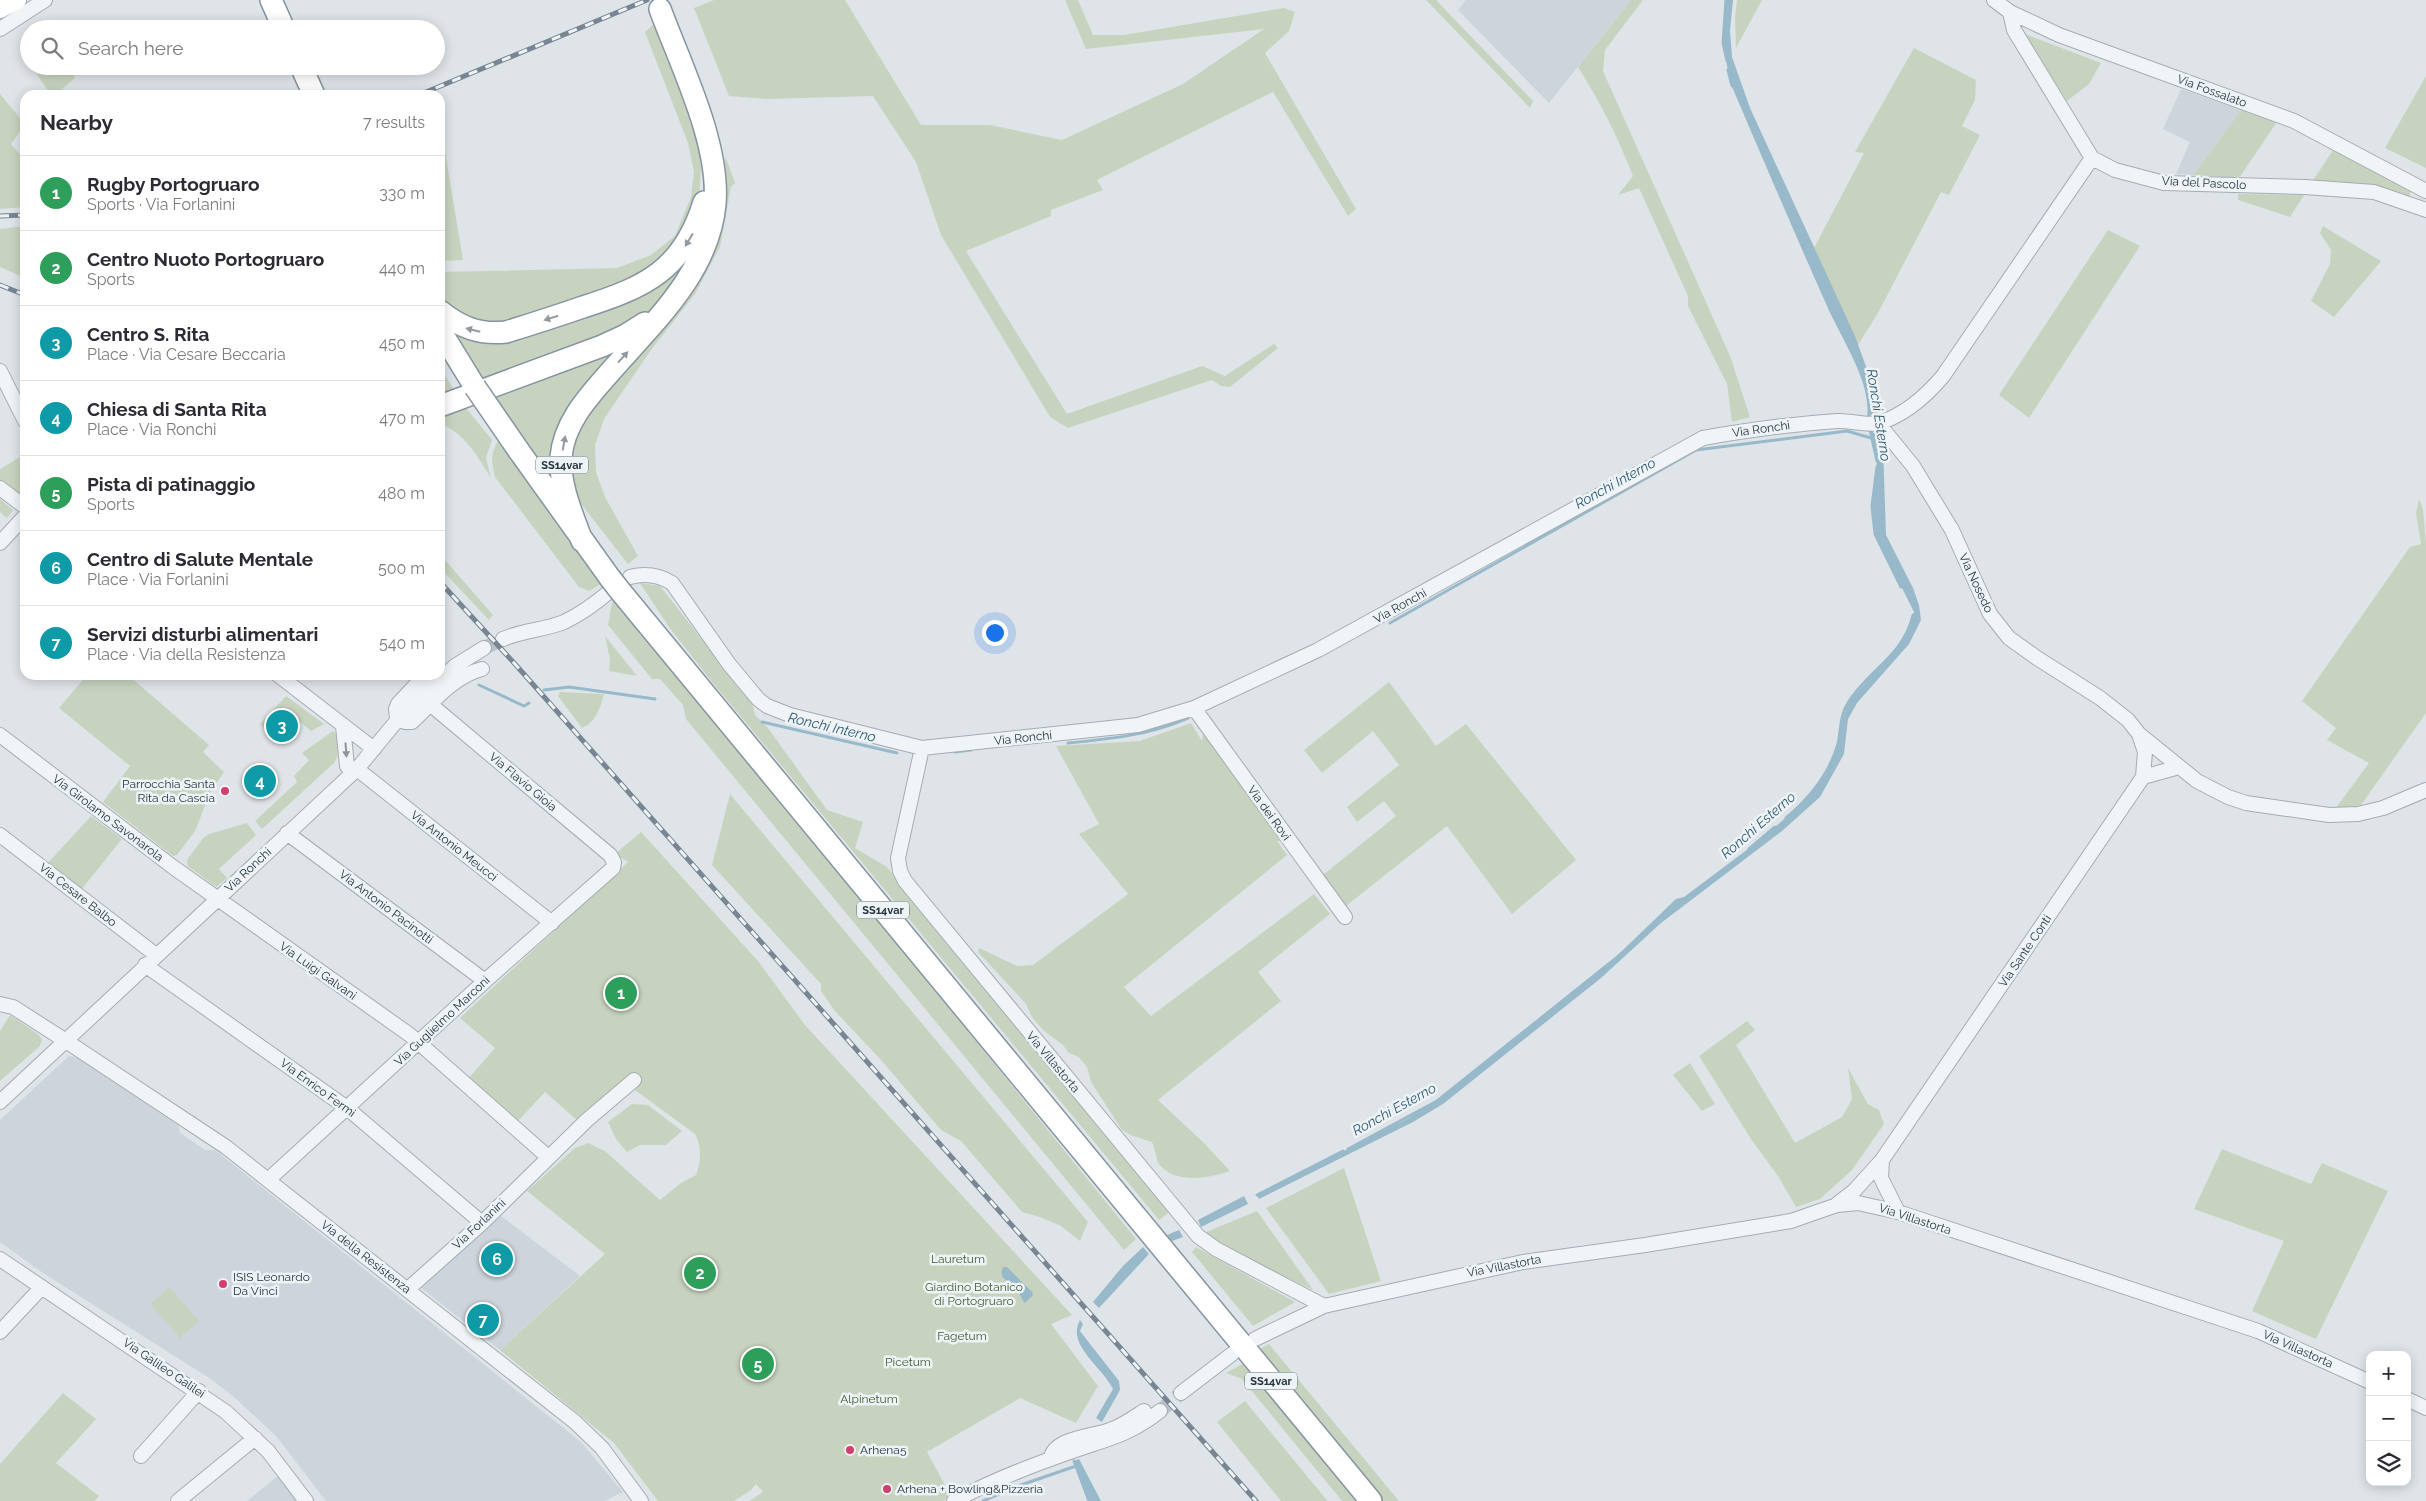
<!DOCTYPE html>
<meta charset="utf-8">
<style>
body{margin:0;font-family:Raleway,sans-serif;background:#f7f7f7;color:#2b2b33}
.controls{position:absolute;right:15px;bottom:15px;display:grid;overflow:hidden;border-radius:10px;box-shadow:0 2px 12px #0003}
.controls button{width:45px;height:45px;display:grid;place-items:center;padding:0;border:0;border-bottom:1px solid #e1e1e2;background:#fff;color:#2b2b33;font:25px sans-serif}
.you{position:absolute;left:994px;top:632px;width:18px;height:18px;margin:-12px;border:4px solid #fff;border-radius:50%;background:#1a73e8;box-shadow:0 0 0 8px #1a73e833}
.badge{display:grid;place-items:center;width:32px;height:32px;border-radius:50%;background:#d93025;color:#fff;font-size:16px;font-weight:700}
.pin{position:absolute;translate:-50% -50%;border:2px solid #fff;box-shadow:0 1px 5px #0006}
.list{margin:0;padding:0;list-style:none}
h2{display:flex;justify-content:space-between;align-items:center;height:65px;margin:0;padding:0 20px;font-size:21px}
h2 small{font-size:16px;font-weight:400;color:#7c7c81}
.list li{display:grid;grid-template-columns:32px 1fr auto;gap:15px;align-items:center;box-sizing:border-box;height:75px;padding:0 20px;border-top:1px solid #e1e1e2}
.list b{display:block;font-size:19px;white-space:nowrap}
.list p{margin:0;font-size:16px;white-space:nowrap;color:#7c7c81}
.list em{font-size:16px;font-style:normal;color:#7c7c81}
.icon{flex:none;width:28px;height:28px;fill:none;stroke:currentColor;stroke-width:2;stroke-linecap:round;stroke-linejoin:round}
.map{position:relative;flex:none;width:2426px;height:1501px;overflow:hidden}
.search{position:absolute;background:#fff;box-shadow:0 2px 12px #0003;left:20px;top:20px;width:425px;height:55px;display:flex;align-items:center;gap:12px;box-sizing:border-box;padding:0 18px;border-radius:28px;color:#7c7c81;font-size:19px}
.panel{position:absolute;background:#fff;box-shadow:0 2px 12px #0003;left:20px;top:90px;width:425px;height:590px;border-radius:15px}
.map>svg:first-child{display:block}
</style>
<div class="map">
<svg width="2426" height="1501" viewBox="0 0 2426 1501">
<rect width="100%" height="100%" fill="#dfe4e9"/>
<path fill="#cdd4db" d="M1466 0H1631L1549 103 1458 10Z
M2181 89 2241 110 2193 175 2176 174 2190 142 2163 129Z
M69 1056 76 1057 179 1126 180 1133 205 1150H215L581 1442 623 1492 604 1501H326L276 1436 234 1397 211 1379 43 1273 0 1242V1120Z
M501 1216 580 1276 500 1350 420 1287Z
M280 1474 301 1501H247Z"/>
<path fill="#c8d3bf" d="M714 0H845L921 125H990L1062 140 1183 84 1264 29 1086 49 1065 0H1078L1093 35H1124L1284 8 1295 12 1289 31 1265 53 1356 209 1348 216 1273 92 1097 180 1103 190 1051 210V216L966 251 1067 414 1202 366 1225 376 1274 344 1278 348 1230 387 1221 386 1212 380 1068 428 1050 417 941 235 916 162 873 96 768 99 729 96 694 8Z
M1426 0H1436L1533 101 1530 108Z
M1631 0H1643L1605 50 1603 71 1730 356 1750 417 1732 422 1727 384 1688 306V296L1639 188 1618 195 1633 176C1618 137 1600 102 1578 67Z
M1737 0H1762L1736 48 1735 17Z
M655 23 696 135 701 165 699 200 687 232 652 271 518 321 478 326 442 303 440 300V272L617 268 651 255 675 236 691 197 694 172 688 143 645 32Z
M2022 33 2101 63 2089 84 2067 101Z
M1914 48 1976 80 1975 100 1962 126 1980 135 1949 195 1941 192 1878 313 1858 345 1814 248 1864 153 1855 152Z
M31 66H69L75 78 55 95H51Z
M2426 76V168L2385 148Z
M0 94 25 124 11 144 25 160V207L0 209Z
M2241 110 2277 122 2239 178 2193 175Z
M440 121 463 260 440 261Z
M2334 149 2411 190 2409 198 2366 186 2313 180Z
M726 158 735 183 731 187 729 198 720 247 695 294 651 350 604 419 595 445 596 472 605 497 638 556 628 564 582 505 571 481 569 464 581 416 671 313Z
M2238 194 2304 195 2290 217 2238 200Z
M25 226V245L22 247 25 249V278L0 267V229Z
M2323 226 2381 261 2334 317 2311 301 2330 264 2331 250 2320 233Z
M2108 230 2140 246 2029 418 1999 395Z
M693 258 649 314 636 322 482 381 450 331 470 339Z
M627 341 573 412 559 491 491 393Z
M440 367 456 393 440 399Z
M462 403 492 440 486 458 491 478C478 457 466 435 443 425L440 427V412Z
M501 437 608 580 589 591 579 587 495 477C491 460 490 451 501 437Z
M25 454V496L17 493 0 480V469Z
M0 499 13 510 7 518 0 512Z
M2419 499 2423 509 2426 543V713L2361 805 2335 809 2369 763 2327 740 2336 728 2302 701 2410 547 2421 544 2416 513Z
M440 550 445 560 493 615 489 620 440 568Z
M640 583 660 586 752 703 755 715 768 728 827 810 863 822 855 848 887 867 1171 1211 1159 1220 708 677 669 627Z
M616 597 1136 1239 1124 1250 686 719 683 705 660 679H652L608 625 612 603Z
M605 636 637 676 609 671 610 660Z
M87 675H128L209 745 203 752 224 772 210 793 195 831 177 855 173 856 103 802 130 766 59 708Z
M1389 682 1436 746 1466 724 1576 860 1512 914 1447 826 1346 906 1323 875 1396 816 1384 801 1357 822 1347 807 1399 765 1373 731 1322 773 1304 750Z
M560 692 604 694C600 709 596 722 582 728L558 696Z
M286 696 324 724 311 731 283 707 265 729 260 724Z
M1191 723 1202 741 1203 733 1283 841H1277L1287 855 1124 987 1151 1016 1314 894 1330 914 1258 972 1281 1001 1158 1100 1204 1143 1230 1171C1210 1178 1175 1185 1159 1164 1156 1159 1155 1148 1152 1142L1133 1136 1122 1130 1091 1082 1087 1067 1079 1057 1069 1053 1063 1045 1043 1030 1032 1017 1026 1004 978 952 979 948 1017 966 1033 965 1128 894 1079 834 1099 824 1056 746 1140 741Z
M333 731 339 737 337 757 334 763 262 829 255 821 297 782 294 776 309 760 302 753Z
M730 794 1088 1222 1080 1241 1061 1226 1040 1217 1022 1212 961 1141 941 1130 881 1060 835 1011 821 991V984L712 865Z
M91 816 122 839 81 890 47 864Z
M247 823 256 835 219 869 227 878 216 887 188 866 187 860 203 838 209 834Z
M641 832 758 961 805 1025 1072 1315 1051 1324 1098 1386 1076 1423 1020 1398 927 1452 951 1496 943 1501H749L763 1492 756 1484 751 1490 734 1501H658L614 1443 500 1350 605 1254 527 1191 575 1148 589 1143 606 1152 660 1200 681 1183 696 1175C701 1163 702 1146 695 1134L624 1082 578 1121 545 1092 518 1121 468 1079 495 1048 460 1018 628 862 615 854Z
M10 1015 39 1035 42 1040 40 1046 0 1081V1031Z
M1747 1021 1755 1030 1736 1045 1795 1143 1842 1117 1852 1099 1848 1068 1868 1104 1879 1110 1884 1124 1852 1170 1820 1199 1796 1207 1778 1176 1751 1139 1699 1056Z
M1690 1063 1715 1104 1702 1111 1673 1075Z
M632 1104 648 1105 682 1131 666 1145H640L627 1152 616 1139 608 1122Z
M2222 1149 2311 1184 2322 1163 2388 1191 2316 1339 2252 1311 2284 1241 2194 1209Z
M1344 1168 1381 1281 1329 1294 1266 1208Z
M1257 1211 1313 1290 1231 1250 1204 1233Z
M1196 1247 1295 1302 1253 1326 1192 1252Z
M169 1287 199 1321 180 1338 150 1304Z
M1269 1344 1399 1501H1381L1258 1350Z
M1248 1361 1363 1501H1342L1242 1379 1226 1373Z
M63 1393 96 1419 56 1463 99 1496 94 1501H0V1464Z
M1245 1401 1321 1493 1328 1501H1281L1217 1422Z"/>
<path fill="#98b9ca" d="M1726 0H1733L1730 31 1732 57 1750 108 1855 336 1868 372 1878 415 1867 416C1872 383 1840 336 1827 306 1794 232 1762 157 1730 82L1723 43Z
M1870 431 1877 434 1883 447 1886 535 1913 588 1919 605 1921 620 1909 644 1857 703 1848 719 1844 754 1820 797 1782 831 1661 923 1601 978 1443 1104 1413 1122 1259 1199 1257 1195 1407 1119 1437 1101 1599 973 1676 899 1684 897 1752 846 1800 806 1826 775 1838 743 1841 724 1848 703 1903 641 1910 628 1914 612 1875 534 1872 506 1877 461Z
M1244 1196 1248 1204 1201 1227 1198 1220Z
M1179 1230 1183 1237 1172 1241 1167 1235Z
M1143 1247 1149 1254 1099 1308 1093 1302 1123 1266Z
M1003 1267H1007L1032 1292 1033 1295 1025 1303C1021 1299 1020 1294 1017 1289 1011 1281 997 1280 1003 1267Z
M1080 1320 1083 1324 1080 1331 1119 1381 1120 1390 1102 1422 1096 1418 1113 1389C1102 1366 1066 1345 1080 1320Z
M1079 1459 1101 1501H1089L1074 1461Z"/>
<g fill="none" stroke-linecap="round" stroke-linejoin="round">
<path stroke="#98b9ca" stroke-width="3" d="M1726 0 1723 43 1727 61
M1728 70 1732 86
M1870 430 1877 461
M1877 467 1872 506 1875 534 1901 587
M1390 623 1696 450 1847 431 1871 438
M479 685 524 706 529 703
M544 690 569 687 655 699
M762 722 897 753
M1068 743C1110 739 1149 735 1188 718
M955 752 971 750
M1786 818C1810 798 1829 775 1838 744 1841 731 1840 715 1848 703 1868 670 1903 657 1913 615
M1749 849 1775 827
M1348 1149 1437 1101 1625 951
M1257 1195 1343 1151
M1074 1461 1089 1501
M983 1501 1018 1486 1076 1466"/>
<path stroke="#bac1c7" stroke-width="14" stroke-dasharray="14 7" stroke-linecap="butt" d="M484 648 503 639
M1160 1411 1181 1393"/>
<defs>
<path id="minor" d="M1994 0 2010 12 2059 35 2294 121 2426 191
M2010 12 2014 30 2092 158 2115 170 2164 183 2305 187 2374 192 2426 210
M0 29 45 0
M0 371 25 421
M1878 423 1913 466 1952 530 1990 614 2009 638 2037 658 2100 698 2128 720 2139 734 2197 781 2228 797 2246 803 2329 815 2358 814 2383 808 2426 790
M0 488 25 507
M0 543 25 516
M630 577C645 573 659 575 672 583L729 664 758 699 767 706 790 715 922 748 1138 725 1194 708 1318 650 1703 438C1748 430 1792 424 1837 421 1850 420 1866 426 1879 423 1904 415 1927 395 1943 376L2092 158
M503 639C523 630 545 630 564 622 581 614 596 603 610 591
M278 675 374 749
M1194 708 1345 917
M397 719 405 722H412C433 702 454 676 482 669
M397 719 396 709 398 704 425 675
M343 726 347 766 352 773
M0 735 173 867 410 1035 548 1157
M922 748 898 858 900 871 905 881 1198 1236 1216 1249 1324 1306
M357 769 552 923
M2143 777 2179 767
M287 833 485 981
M0 835 156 955
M145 965 347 1108 482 1223
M0 1004 13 1007 66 1041 226 1147 575 1422 602 1448 641 1501
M0 1102 357 769 404 712 455 666 484 648
M1882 1160 1881 1178 1898 1212
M268 1180 485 981 613 868 614 862 610 855 430 704
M1837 1204 1854 1191 1882 1160 2143 777 2145 752 2139 734
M0 1259 226 1412 268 1451 306 1501
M408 1289 482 1223 587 1120 634 1080
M0 1332 42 1287
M1255 1339 1324 1306 1523 1262 1645 1245 1791 1221 1837 1205 1858 1203 1898 1212 2258 1331 2370 1382
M1181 1393 1232 1354
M2407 1399 2426 1408
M141 1456 199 1391
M1051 1459C1052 1438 1094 1436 1110 1430 1122 1426 1133 1418 1144 1411
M178 1501 255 1438
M954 1501C991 1481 1030 1466 1070 1452 1106 1439 1128 1436 1160 1411"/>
<path id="major" d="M0 9 17 0"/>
<path id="highway" d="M271 0 284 29
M301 66 314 95
M440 311C460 327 479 335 506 332 532 324 557 316 583 307 646 287 683 270 704 202
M440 330 475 387
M440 406 602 346 626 335 645 323
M519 451 610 578
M582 541C573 516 559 485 561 457 564 422 589 396 611 371 654 322 709 272 715 204 720 143 681 66 660 9
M621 592 1371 1501"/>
</defs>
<use href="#minor" stroke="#a4acb3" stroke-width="16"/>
<use href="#major" stroke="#9dabb5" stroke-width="20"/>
<use href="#highway" stroke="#8594a0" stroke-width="24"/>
<use href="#minor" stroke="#f1f4f7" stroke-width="14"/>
<use href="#major" stroke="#fff" stroke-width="18"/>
<use href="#highway" stroke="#fff" stroke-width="21"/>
<defs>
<path id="rail" d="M419 95 647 0
M0 216 25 215
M0 285 25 295
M440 582 515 664 1256 1501"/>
</defs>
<use href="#rail" stroke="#788693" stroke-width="5"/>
<use href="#rail" stroke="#eef3f6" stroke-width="3" stroke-dasharray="9" stroke-linecap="butt"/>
<defs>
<path id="highway-bridge" d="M475 387 519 451
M610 578 621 592"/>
</defs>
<use href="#highway-bridge" stroke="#8594a0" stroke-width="24" stroke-linecap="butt"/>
<use href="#highway-bridge" stroke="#fff" stroke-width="21"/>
</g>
<defs><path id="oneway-solid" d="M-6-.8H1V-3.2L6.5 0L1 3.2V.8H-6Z" transform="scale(1.25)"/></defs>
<g fill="#939aa0">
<use href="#oneway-solid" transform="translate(689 240) rotate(121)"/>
<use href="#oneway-solid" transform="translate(551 318) rotate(162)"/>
<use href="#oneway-solid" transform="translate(473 330) rotate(-166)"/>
<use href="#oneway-solid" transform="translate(623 357) rotate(-48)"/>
<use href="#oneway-solid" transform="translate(564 443) rotate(-80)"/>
</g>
<use fill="#8c949c" href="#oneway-solid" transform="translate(346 750) rotate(86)"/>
<g fill="#d23f6f" stroke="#eef3f6" stroke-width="2">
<circle cx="225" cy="791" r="5"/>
<circle cx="223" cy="1284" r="5"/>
<circle cx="850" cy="1450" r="5"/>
<circle cx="887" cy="1489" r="5"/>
</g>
<g text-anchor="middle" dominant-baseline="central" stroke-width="5" stroke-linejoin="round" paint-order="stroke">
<g fill="#eef3f6" stroke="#636e77" stroke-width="1">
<rect x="536" y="456.5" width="52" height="17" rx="4"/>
<rect x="857" y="901.5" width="52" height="17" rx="4"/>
<rect x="1245" y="1372.5" width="52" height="17" rx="4"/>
</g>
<g font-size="11" font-weight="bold" fill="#273540">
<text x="562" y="465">SS14var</text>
<text x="883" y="910">SS14var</text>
<text x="1271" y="1381">SS14var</text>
</g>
<g font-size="12" fill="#273540" stroke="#eef3f6">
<text transform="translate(2212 91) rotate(20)">Via Fossalato</text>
<text transform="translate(2204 183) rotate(3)">Via del Pascolo</text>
<text transform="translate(1761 429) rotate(-8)">Via Ronchi</text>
<text transform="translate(1976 583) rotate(65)">Via Nosedo</text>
<text transform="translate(1400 606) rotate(-29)">Via Ronchi</text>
<text transform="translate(1023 738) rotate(-6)">Via Ronchi</text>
<text transform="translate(523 782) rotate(40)">Via Flavio Gioia</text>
<text transform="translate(1269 813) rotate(54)">Via dei Rovi</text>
<text transform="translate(108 818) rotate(37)">Via Girolamo Savonarola</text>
<text transform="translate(454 846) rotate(38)">Via Antonio Meucci</text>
<text transform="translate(248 870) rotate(-43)">Via Ronchi</text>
<text transform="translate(78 895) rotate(38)">Via Cesare Balbo</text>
<text transform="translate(386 907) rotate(37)">Via Antonio Pacinotti</text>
<text transform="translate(2025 951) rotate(-56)">Via Sante Conti</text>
<text transform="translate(318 971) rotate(35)">Via Luigi Galvani</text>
<text transform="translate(442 1021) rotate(-43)">Via Guglielmo Marconi</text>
<text transform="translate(1053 1062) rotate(50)">Via Villastorta</text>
<text transform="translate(318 1088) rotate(36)">Via Enrico Fermi</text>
<text transform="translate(1915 1219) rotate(18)">Via Villastorta</text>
<text transform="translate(479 1224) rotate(-43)">Via Forlanini</text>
<text transform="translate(366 1257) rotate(38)">Via della Resistenza</text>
<text transform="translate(1504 1266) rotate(-11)">Via Villastorta</text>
<text transform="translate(2298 1349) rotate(24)">Via Villastorta</text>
<text transform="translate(164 1368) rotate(34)">Via Galileo Galilei</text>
</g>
<g font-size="12" fill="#273540" stroke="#eef3f6" text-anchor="start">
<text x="215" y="784" text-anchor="end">Parrocchia Santa<tspan x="215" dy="14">Rita da Cascia</tspan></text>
<text x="233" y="1277">ISIS Leonardo<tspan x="233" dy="14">Da Vinci</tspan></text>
<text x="860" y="1450">Arhena5</text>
<text x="897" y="1489">Arhena + Bowling&amp;Pizzeria</text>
</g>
<g font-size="12" fill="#435c34" stroke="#eef3f6">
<text x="958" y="1259">Lauretum</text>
<text x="974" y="1287">Giardino Botanico<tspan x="974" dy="14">di Portogruaro</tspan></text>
<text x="962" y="1336">Fagetum</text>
<text x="908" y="1362">Picetum</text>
<text x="869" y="1399">Alpinetum</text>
</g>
<g font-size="14" font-style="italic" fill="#305b75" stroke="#eef3f6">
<text transform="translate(1879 415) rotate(81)">Ronchi Esterno</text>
<text transform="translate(1615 483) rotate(-29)">Ronchi Interno</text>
<text transform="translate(832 727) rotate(13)">Ronchi Interno</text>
<text transform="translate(1758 825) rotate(-41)">Ronchi Esterno</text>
<text transform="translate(1394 1109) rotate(-29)">Ronchi Esterno</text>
</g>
</g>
</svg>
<div class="controls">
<button>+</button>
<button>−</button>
<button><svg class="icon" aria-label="layers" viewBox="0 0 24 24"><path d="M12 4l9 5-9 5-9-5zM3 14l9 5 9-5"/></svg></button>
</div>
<div class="you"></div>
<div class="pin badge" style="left:621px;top:993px;background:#2e9e5b">1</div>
<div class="pin badge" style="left:700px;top:1273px;background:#2e9e5b">2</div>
<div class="pin badge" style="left:282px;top:726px;background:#0f9aa8">3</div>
<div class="pin badge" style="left:260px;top:781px;background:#0f9aa8">4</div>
<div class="pin badge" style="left:758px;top:1364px;background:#2e9e5b">5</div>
<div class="pin badge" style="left:497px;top:1259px;background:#0f9aa8">6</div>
<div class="pin badge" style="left:483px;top:1320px;background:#0f9aa8">7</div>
<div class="search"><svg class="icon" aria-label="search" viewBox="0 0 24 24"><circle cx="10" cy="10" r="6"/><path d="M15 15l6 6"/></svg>Search here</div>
<section class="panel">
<h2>Nearby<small>7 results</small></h2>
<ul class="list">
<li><span class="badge" style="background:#2e9e5b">1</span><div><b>Rugby Portogruaro</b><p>Sports · Via Forlanini</p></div><em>330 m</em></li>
<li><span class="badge" style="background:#2e9e5b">2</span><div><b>Centro Nuoto Portogruaro</b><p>Sports</p></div><em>440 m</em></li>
<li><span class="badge" style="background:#0f9aa8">3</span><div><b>Centro S. Rita</b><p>Place · Via Cesare Beccaria</p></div><em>450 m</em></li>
<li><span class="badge" style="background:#0f9aa8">4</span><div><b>Chiesa di Santa Rita</b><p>Place · Via Ronchi</p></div><em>470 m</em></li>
<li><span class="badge" style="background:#2e9e5b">5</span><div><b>Pista di patinaggio</b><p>Sports</p></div><em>480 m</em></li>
<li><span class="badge" style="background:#0f9aa8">6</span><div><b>Centro di Salute Mentale</b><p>Place · Via Forlanini</p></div><em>500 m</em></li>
<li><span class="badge" style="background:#0f9aa8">7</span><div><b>Servizi disturbi alimentari</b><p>Place · Via della Resistenza</p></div><em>540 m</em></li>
</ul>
</section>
</div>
